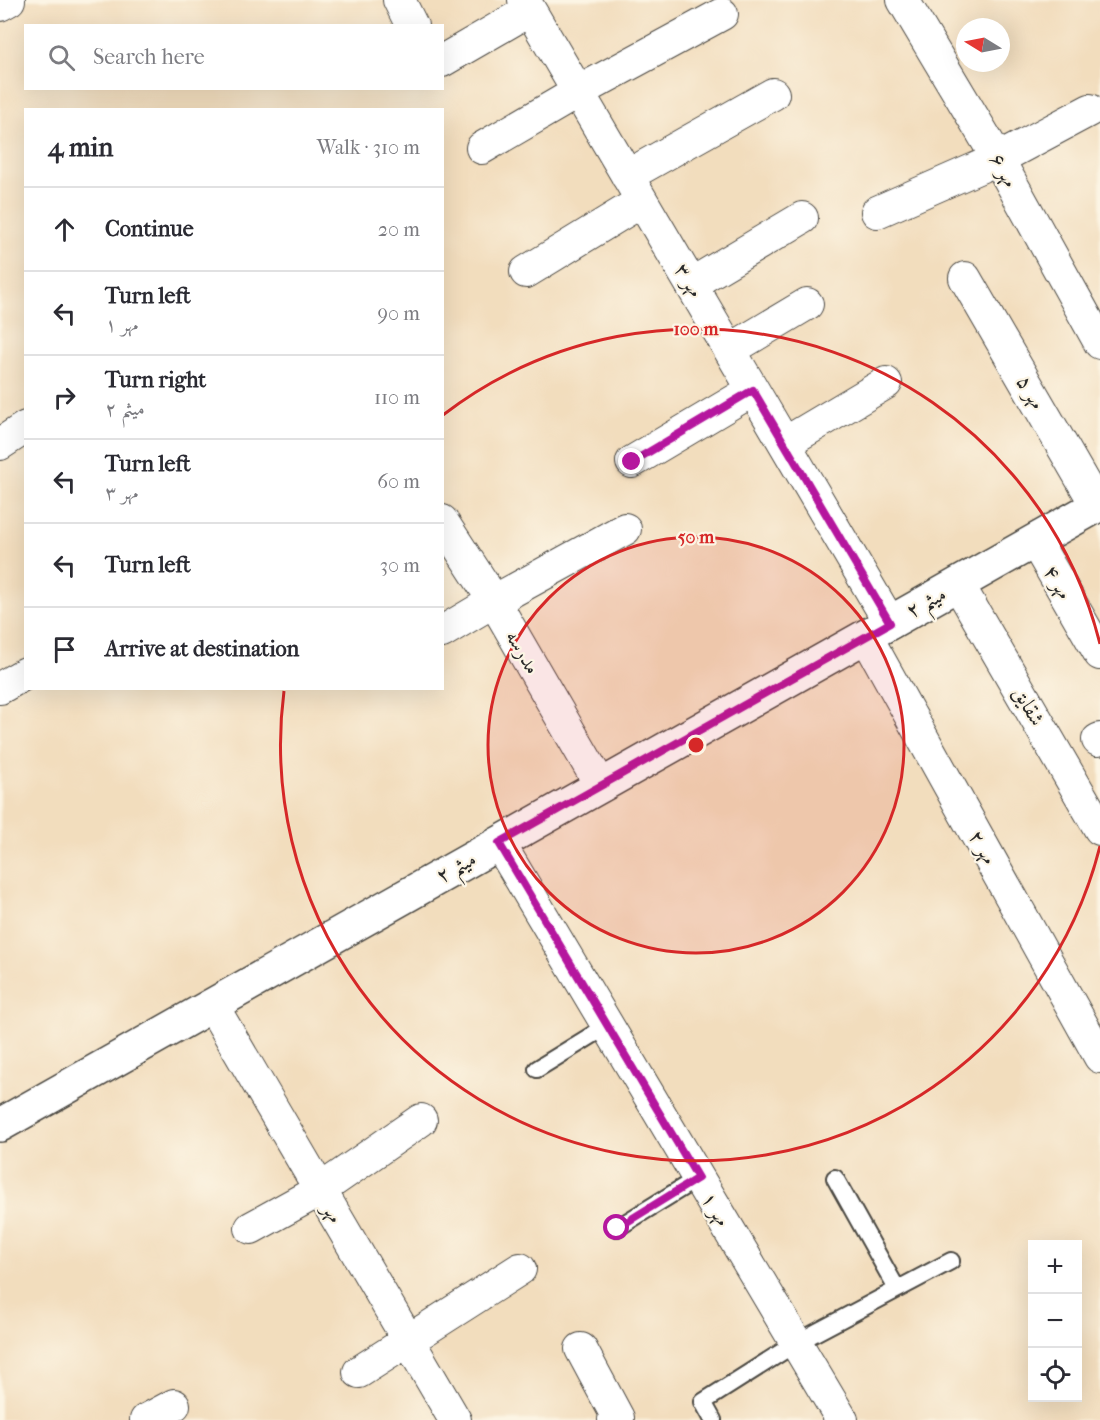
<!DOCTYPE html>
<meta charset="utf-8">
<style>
body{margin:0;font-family:"IM FELL French Canon",Amiri,serif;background:#f7f7f7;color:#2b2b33}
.controls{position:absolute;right:18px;bottom:18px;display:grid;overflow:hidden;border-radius:0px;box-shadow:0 6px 24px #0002}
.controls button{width:54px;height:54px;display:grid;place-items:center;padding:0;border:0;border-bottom:2px solid #e1e1e2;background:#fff;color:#2b2b33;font:30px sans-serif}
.compass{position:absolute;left:956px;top:18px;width:54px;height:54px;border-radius:50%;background:#fff;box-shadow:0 6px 24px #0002;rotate:280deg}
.stop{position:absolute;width:18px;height:18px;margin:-14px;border:4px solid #b5179e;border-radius:50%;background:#fff}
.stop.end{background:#b5179e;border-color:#fff;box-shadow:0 2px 6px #0008}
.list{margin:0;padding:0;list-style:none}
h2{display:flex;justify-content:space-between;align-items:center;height:78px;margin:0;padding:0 24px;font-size:26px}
h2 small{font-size:20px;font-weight:400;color:#7c7c81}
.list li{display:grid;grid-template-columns:39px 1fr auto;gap:18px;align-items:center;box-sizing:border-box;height:84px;padding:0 24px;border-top:2px solid #e1e1e2}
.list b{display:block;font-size:22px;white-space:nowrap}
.list p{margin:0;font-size:20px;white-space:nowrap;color:#7c7c81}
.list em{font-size:20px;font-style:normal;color:#7c7c81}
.icon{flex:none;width:33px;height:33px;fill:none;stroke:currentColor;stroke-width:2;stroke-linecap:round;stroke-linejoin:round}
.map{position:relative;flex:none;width:1100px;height:1420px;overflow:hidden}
.search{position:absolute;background:#fff;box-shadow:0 6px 24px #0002;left:24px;top:24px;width:420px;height:66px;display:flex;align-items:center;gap:15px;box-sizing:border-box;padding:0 21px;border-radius:0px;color:#7c7c81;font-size:22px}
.panel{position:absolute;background:#fff;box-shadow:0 6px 24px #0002;left:24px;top:108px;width:420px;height:582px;border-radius:0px}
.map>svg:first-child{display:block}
</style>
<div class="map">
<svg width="1100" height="1420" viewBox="0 0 1100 1420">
<rect width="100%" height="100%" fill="#fcf5e5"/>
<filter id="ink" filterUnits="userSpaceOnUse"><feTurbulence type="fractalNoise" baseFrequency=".0167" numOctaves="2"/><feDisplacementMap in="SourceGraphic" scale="12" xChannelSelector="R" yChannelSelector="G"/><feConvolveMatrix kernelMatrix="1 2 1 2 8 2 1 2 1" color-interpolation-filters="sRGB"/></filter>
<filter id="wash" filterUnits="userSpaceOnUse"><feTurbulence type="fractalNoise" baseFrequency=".008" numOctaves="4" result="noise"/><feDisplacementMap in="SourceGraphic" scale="24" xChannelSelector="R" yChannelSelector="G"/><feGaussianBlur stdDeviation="1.35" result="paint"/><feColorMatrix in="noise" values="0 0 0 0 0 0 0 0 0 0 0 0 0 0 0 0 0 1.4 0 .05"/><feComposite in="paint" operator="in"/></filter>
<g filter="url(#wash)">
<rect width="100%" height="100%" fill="#f2ddbd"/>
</g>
<g filter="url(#ink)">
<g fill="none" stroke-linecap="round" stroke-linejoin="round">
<defs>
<path id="service" d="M537 1069 607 1026
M835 1178 897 1289
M617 1228 698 1178
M713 1420 703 1402 796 1343 951 1261"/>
<path id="minor" d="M399 0 412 26
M524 0 890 623
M903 0 998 159 1100 343
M0 5 9 0
M442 61 530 10
M482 148 578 92 722 14
M627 176 773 94
M877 212 998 159 1090 110
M526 272 642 201
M965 278 1097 506
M691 284 802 218
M730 350 807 304
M785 443 886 383
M0 444 26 427
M632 462 753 390
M442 521 494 601 601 786
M1035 541 1100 654
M958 584 1100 829
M442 632 494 601 625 529
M866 636 1100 1057
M0 688 26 673
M1098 740 1100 739
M499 843 842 1420
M212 1005 455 1420
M251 1228 320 1190 421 1120
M581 1349 618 1418 614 1420
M359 1372 520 1269
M146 1420 174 1405"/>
<path id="tertiary" d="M0 1125 1100 504"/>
</defs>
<use href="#service" stroke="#494641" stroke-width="20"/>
<use href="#minor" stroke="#494641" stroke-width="34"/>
<use href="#tertiary" stroke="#494641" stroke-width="36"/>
<use href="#service" stroke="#fff" stroke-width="16"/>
<use href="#minor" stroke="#fff" stroke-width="32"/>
<use href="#tertiary" stroke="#fff" stroke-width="33"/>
</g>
</g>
<g fill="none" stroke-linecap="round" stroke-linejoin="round" filter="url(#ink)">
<path stroke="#b5179e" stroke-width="8" d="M617 1228 698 1178 499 843 890 623 753 390 632 462"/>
</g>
<circle cx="696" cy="745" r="208" fill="#d62828" fill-opacity=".12"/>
<g fill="none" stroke="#d62828" stroke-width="3">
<circle cx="696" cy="745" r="208"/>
<path d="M1100 846A416 416 0 0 1 284 691M443 415A416 416 0 0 1 1100 644"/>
</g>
<g text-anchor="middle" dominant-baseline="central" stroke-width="4.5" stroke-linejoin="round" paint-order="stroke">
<g font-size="21" fill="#2b2b2b" stroke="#fcf5e5">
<text transform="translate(1004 170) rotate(61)">مهر ۶</text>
<text transform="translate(689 280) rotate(59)">مهر ۳</text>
<text transform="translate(1031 392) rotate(60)">مهر ۵</text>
<text transform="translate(1058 582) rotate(60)">مهر ۴</text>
<text transform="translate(926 602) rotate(-29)">میثم ۲</text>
<text transform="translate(523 652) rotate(60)">مدرسه</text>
<text transform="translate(1029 706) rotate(60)">شقایق</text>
<text transform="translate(983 847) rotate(61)">مهر ۲</text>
<text transform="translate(456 867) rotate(-29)">میثم ۲</text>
<text transform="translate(716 1209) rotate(59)">مهر ۱</text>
<text transform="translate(333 1213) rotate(60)">مهر</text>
</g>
</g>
<circle cx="696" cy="745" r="9" fill="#d62828" stroke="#fcf5e5" stroke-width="3"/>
<g font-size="18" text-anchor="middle" font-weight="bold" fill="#d62828" stroke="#fcf5e5" stroke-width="4.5" stroke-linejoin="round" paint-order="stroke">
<text x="696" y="335">100 m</text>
<text x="696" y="543">50 m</text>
</g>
</svg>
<div class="controls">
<button>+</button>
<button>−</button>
<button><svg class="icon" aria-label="locate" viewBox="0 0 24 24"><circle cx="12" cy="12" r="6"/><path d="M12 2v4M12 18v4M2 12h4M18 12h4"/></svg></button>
</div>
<svg class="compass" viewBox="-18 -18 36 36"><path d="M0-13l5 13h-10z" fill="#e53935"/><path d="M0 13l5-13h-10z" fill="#7c7c81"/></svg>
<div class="stop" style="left:617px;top:1228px"></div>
<div class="stop end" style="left:632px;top:462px"></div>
<div class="search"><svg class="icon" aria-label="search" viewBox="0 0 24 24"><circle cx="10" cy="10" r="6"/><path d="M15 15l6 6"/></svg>Search here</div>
<section class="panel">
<h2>4 min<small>Walk · 310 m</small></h2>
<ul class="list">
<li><svg class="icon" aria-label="ahead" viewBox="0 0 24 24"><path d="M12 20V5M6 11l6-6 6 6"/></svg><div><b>Continue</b></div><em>20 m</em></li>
<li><svg class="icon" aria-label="left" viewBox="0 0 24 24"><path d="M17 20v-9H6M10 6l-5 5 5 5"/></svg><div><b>Turn left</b><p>مهر ۱</p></div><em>90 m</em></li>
<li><svg class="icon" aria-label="right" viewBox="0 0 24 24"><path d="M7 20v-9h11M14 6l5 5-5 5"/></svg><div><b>Turn right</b><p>میثم ۲</p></div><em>110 m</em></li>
<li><svg class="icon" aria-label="left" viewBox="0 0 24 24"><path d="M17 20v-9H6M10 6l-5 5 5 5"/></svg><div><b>Turn left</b><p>مهر ۳</p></div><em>60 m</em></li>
<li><svg class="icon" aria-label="left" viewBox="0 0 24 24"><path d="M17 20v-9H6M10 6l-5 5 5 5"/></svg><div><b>Turn left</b></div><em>30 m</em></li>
<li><svg class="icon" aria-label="arrive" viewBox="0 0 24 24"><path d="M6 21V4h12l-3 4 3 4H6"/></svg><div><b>Arrive at destination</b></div></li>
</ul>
</section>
</div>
